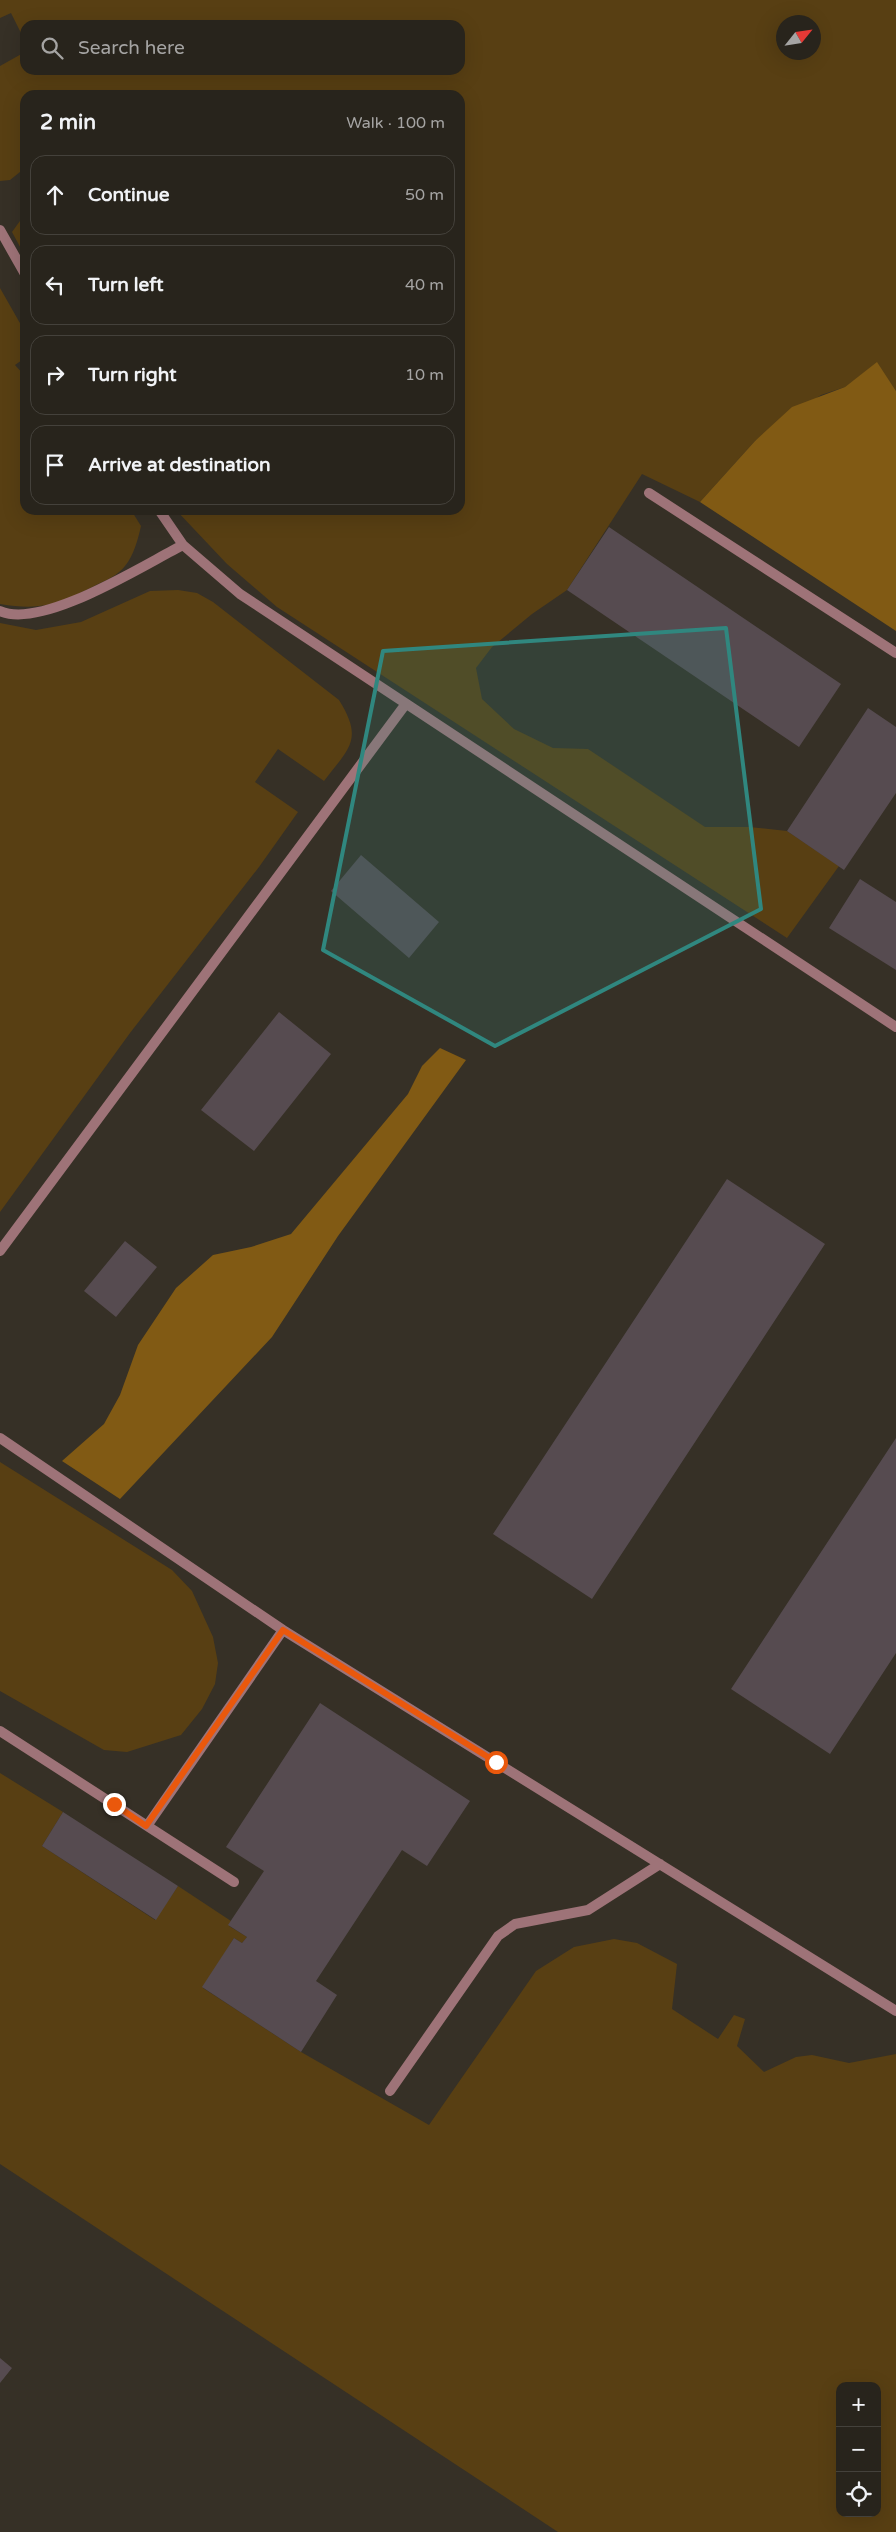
<!DOCTYPE html>
<meta charset="utf-8">
<style>
body{margin:0;font-family:"Varela Round",sans-serif;background:#302c25;color:#f1f3f6}
.controls{position:absolute;right:15px;bottom:15px;display:grid;overflow:hidden;border-radius:10px;box-shadow:0 5px 20px #0002}
.controls button{width:45px;height:45px;display:grid;place-items:center;padding:0;border:0;border-bottom:1px solid #44413b;background:#28241c;color:#f1f3f6;font:25px sans-serif}
.compass{position:absolute;left:776px;top:15px;width:45px;height:45px;border-radius:50%;background:#28241c;box-shadow:0 5px 20px #0002;rotate:60deg}
.stop{position:absolute;width:15px;height:15px;margin:-11px;border:4px solid #ea580c;border-radius:50%;background:#fff}
.stop.end{background:#ea580c;border-color:#fff;box-shadow:0 1px 5px #0008}
.list{margin:0;padding:0;list-style:none}
h2{display:flex;justify-content:space-between;align-items:center;height:65px;margin:0;padding:0 20px;font-size:21px}
h2 small{font-size:16px;font-weight:400;color:#a5a4a3}
.list li{display:grid;grid-template-columns:32px 1fr auto;gap:15px;align-items:center;box-sizing:border-box;height:80px;margin:0 10px 10px;padding:0 10px;border:1px solid #44413b;border-radius:15px}
.list b{display:block;font-size:19px;white-space:nowrap}
.list em{font-size:16px;font-style:normal;color:#a5a4a3}
.icon{flex:none;width:28px;height:28px;fill:none;stroke:currentColor;stroke-width:2;stroke-linecap:round;stroke-linejoin:round}
.map{position:relative;flex:none;width:896px;height:2532px;overflow:hidden}
.search{position:absolute;background:#28241c;box-shadow:0 5px 20px #0002;left:20px;top:20px;width:445px;height:55px;display:flex;align-items:center;gap:12px;box-sizing:border-box;padding:0 18px;border-radius:15px;color:#a5a4a3;font-size:19px}
.panel{position:absolute;background:#28241c;box-shadow:0 5px 20px #0002;left:20px;top:90px;width:445px;height:425px;border-radius:15px}
.map>svg:first-child{display:block}
</style>
<div class="map">
<svg width="896" height="2532" viewBox="0 0 896 2532">
<rect width="100%" height="100%" fill="#363026"/>
<path fill="#583f13" fill-rule="evenodd" d="M0 0H896V391L877 363 845 387 821 395 755 441 700 502 642 474 567 590 532 614 492 647 476 668 482 699 514 729 553 748 588 749 705 827H749L787 831 839 866 787 938 277 607 227 564 176 510H460V95H25V168L10 180 0 181V66L25 52V70H460V25H25V41L11 13 0 18ZM784 22H814V52H784Z
M25 214V256L12 232Z
M0 288 25 332V358L15 365 25 376V510H131L141 526C138 539 134 555 125 566 118 575 107 580 96 585 60 604 42 611 0 604Z
M178 590 197 593 213 602 339 700C364 740 349 748 324 781L278 749 255 782 298 812 259 867 130 1033 0 1212V623L36 630 81 622 150 591Z
M0 1462 172 1570 192 1591 213 1637 218 1663 215 1684 202 1709 181 1735 127 1752 104 1750 0 1691Z
M0 1773 63 1812 42 1846 155 1920 178 1886 231 1921 229 1926 247 1937 242 1943 234 1938 203 1988 301 2052 429 2125 536 1971 574 1947 614 1939 637 1943 677 1964 672 2009 718 2039 734 2015 745 2019 737 2046 764 2072 796 2057 812 2055 849 2063 896 2054V2532H558L0 2164ZM840 2386H877V2513H840Z"/>
<path fill="#815a14" d="M877 362 896 391V631L700 502 755 441 792 407 845 387Z
M440 1048 466 1060 338 1236 272 1337 120 1499 62 1461 104 1424 120 1395 138 1345 176 1288 213 1255 251 1247 291 1234 408 1094 422 1066Z"/>
<path fill="#564b50" d="M609 527 841 684 799 747 567 590Z
M868 708 896 727V793L844 870 787 831Z
M361 855 439 922 409 958 331 891Z
M860 879 896 902V970L829 928Z
M279 1012 331 1054 254 1151 201 1110Z
M727 1179 825 1244 592 1599 493 1534Z
M125 1241 157 1267 116 1317 84 1291Z
M896 1438V1653L830 1754 731 1689Z
M320 1703 470 1801 427 1866 402 1850 316 1981 337 1995 301 2052 202 1987 234 1938 242 1943 247 1937 228 1925 264 1871 226 1847Z
M63 1812 178 1886 156 1920 42 1846Z
M0 2358 12 2368 0 2383Z"/>
<g fill="none" stroke-linecap="round" stroke-linejoin="round">
<path stroke="#9e7378" stroke-width="10" d="M0 230 25 274
M649 493 896 653
M159 510 183 545 240 594 896 1027
M0 611C42 630 143 565 183 545
M0 1251 405 705
M0 1438 283 1630 896 2011
M0 1731 234 1882
M147 1826 283 1630
M390 2091 498 1936 515 1924 588 1910 660 1864"/>
</g>
<g fill="none" stroke-linecap="round" stroke-linejoin="round">
<path stroke="#ea580c" stroke-width="6" d="M114 1804 146 1826 283 1630 496 1762"/>
</g>
<path fill="#30877f" fill-opacity="0.2" stroke="#30877f" stroke-width="4" stroke-linejoin="round" d="M726 628 761 909 495 1046 323 950 383 651Z"/>
</svg>
<div class="controls">
<button>+</button>
<button>−</button>
<button><svg class="icon" aria-label="locate" viewBox="0 0 24 24"><circle cx="12" cy="12" r="6"/><path d="M12 2v4M12 18v4M2 12h4M18 12h4"/></svg></button>
</div>
<svg class="compass" viewBox="-18 -18 36 36"><path d="M0-13l5 13h-10z" fill="#e53935"/><path d="M0 13l5-13h-10z" fill="#a5a4a3"/></svg>
<div class="stop" style="left:496px;top:1762px"></div>
<div class="stop end" style="left:114px;top:1804px"></div>
<div class="search"><svg class="icon" aria-label="search" viewBox="0 0 24 24"><circle cx="10" cy="10" r="6"/><path d="M15 15l6 6"/></svg>Search here</div>
<section class="panel">
<h2>2 min<small>Walk · 100 m</small></h2>
<ul class="list">
<li><svg class="icon" aria-label="ahead" viewBox="0 0 24 24"><path d="M12 20V5M6 11l6-6 6 6"/></svg><div><b>Continue</b></div><em>50 m</em></li>
<li><svg class="icon" aria-label="left" viewBox="0 0 24 24"><path d="M17 20v-9H6M10 6l-5 5 5 5"/></svg><div><b>Turn left</b></div><em>40 m</em></li>
<li><svg class="icon" aria-label="right" viewBox="0 0 24 24"><path d="M7 20v-9h11M14 6l5 5-5 5"/></svg><div><b>Turn right</b></div><em>10 m</em></li>
<li><svg class="icon" aria-label="arrive" viewBox="0 0 24 24"><path d="M6 21V4h12l-3 4 3 4H6"/></svg><div><b>Arrive at destination</b></div></li>
</ul>
</section>
</div>
